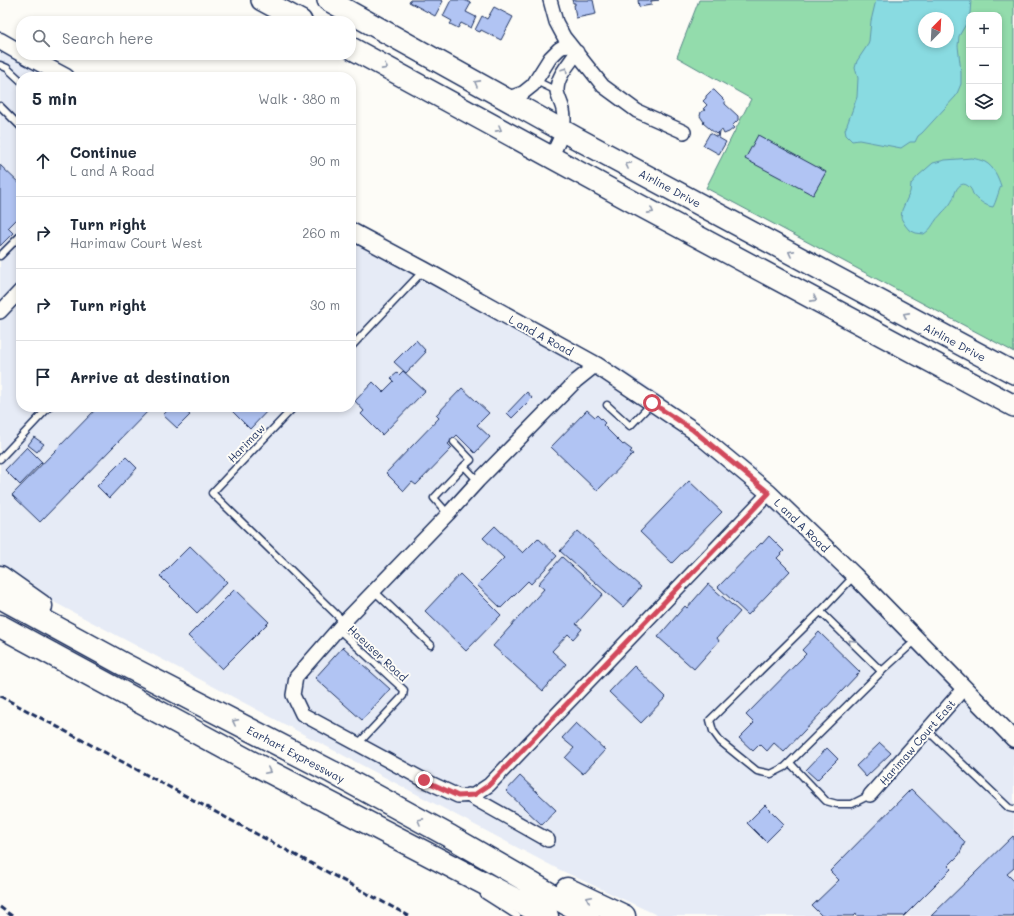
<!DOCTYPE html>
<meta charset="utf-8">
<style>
body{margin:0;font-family:Mali,sans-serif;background:#f6f6f7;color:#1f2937}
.controls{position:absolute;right:12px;top:12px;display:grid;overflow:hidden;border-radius:8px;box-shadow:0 2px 6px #0003}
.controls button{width:36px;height:36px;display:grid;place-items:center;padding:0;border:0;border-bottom:1px solid #e0e1e3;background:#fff;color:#1f2937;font:20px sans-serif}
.compass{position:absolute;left:918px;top:12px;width:36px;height:36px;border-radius:50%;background:#fff;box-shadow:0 2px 6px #0003;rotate:24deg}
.stop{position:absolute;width:12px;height:12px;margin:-9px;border:3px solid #d1495b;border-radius:50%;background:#fff}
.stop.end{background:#d1495b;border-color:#fff;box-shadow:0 1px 4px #0008}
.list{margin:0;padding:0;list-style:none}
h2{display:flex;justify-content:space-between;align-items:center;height:52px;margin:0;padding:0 16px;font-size:17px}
h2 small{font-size:13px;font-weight:400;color:#747a83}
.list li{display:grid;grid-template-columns:26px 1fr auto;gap:12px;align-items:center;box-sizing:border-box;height:72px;padding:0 16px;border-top:1px solid #e0e1e3}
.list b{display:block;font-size:15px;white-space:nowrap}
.list p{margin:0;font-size:13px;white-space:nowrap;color:#747a83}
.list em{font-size:13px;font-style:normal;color:#747a83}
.icon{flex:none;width:22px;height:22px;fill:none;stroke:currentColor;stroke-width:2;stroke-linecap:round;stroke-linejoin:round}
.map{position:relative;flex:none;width:1014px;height:916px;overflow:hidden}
.search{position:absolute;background:#fff;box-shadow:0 2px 6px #0003;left:16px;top:16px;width:340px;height:44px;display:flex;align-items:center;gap:10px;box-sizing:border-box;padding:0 14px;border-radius:16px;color:#747a83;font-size:15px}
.panel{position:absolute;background:#fff;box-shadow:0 2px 6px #0003;left:16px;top:72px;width:340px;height:340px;border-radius:16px}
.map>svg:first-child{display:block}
</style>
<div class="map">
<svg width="1014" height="916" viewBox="0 0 1014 916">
<rect width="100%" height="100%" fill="#fdfcf7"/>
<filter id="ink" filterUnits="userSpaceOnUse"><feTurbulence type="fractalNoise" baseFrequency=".025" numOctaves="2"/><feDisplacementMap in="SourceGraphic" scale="8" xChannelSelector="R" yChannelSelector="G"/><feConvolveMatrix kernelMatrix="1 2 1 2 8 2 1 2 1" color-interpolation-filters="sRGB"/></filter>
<g filter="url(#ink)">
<path fill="#e6ebf6" d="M0 36 76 77H21V407H351V224L622 369 693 418 755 468 1014 728V916H659L556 868 33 591 0 566Z"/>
<path fill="#93dcac" stroke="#578685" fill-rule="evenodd" d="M699 0H1014V352L706 188 751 99 677 57ZM969 15H999V117H969ZM924 18H948V42H924Z"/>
<path fill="#89dbe1" stroke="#5d96ad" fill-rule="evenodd" d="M876 0H971L970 13 966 24 959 36 958 46 961 72V84L956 96 922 133 918 136 915 142H910L901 148 859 140 852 141 846 135 845 130 847 125 857 97 858 78 855 68 857 61 867 46 869 41 871 21ZM924 18H948V42H924Z
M972 158C976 159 981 160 985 162 994 167 998 177 1001 186 998 193 996 202 993 207 985 206 978 200 973 194 972 191 971 188 968 186 962 181 957 187 955 193 953 202 948 207 942 213 940 216 937 218 936 220 931 227 931 229 924 234L916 233 909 230 905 225 901 218 902 210 910 192 911 184 918 176 933 163 945 160Z"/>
<path fill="#b1c4f3" stroke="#1b2f5e" d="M410 0H440L443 1 435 16 409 2Z
M451 0H464L471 3 466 12 476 17 471 28 461 23 458 28 450 24 452 21 443 16Z
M572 0H593L596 14 576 18 574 5H575V3H573Z
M638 0H659L651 1V5L639 7Z
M494 7 513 17 501 40 481 30 480 32 475 30 482 16 487 19Z
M712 90H714L725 101V104L738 116V120L732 126 734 128 729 132 724 134 722 130 720 131 719 138 726 142 719 154 703 145 710 133 717 137 718 132 716 134 703 123 704 122 700 116 701 112 705 110 703 109 707 105 703 101 706 98V96Z
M758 135 826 172 813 195 745 159Z
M0 165 21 185V215L8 228 13 233 0 246Z
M416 340 425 350 424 351 426 352 406 373 394 362Z
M403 371 425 391 382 435 361 414 364 411 355 401 373 382 383 392 394 381 391 378 397 373 399 375Z
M462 388 489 413 477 425 490 437 475 453 457 435 448 444 452 448 416 485 412 482 404 491 386 473 439 418 436 415Z
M527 392 532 398 512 418 507 413Z
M98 407H152L40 522 12 495Z
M171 407H181L190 415 177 428 163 415Z
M228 407H271L250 429Z
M587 410 595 417 597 415 605 423 603 425 623 445 624 444 632 450 630 452 633 454 597 491 551 447Z
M34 437 44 444 37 452 28 445Z
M27 447 42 462 20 485 5 470Z
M126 457 137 468 109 498 97 486Z
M689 481 722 512 672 563 640 532Z
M495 526 523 553 538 538 557 556 531 584 528 581 501 608 477 585 504 558 483 538Z
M578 531 641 587 623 607 560 551Z
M769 536 784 551 777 558 790 571 748 615 718 587 761 543 762 544Z
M190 546 227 582 197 613 160 576Z
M562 557 603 594 576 624 582 629 573 639 568 634 552 651 566 664 543 691 493 646 544 589 538 584Z
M460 574 501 615 466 651 425 611Z
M708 584 740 612 717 638 719 641 694 669 658 637 685 606 687 608Z
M235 589 269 622 222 669 188 636Z
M819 632 860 672 784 752 774 743 767 751 760 744 753 751 739 738 754 723 746 715 806 654 802 650Z
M343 647 390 689 362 720 315 678Z
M634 666 666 697 641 723 609 692Z
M576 723 605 750 583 774 565 758 574 748 562 738Z
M880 743 891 753 866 777 856 766Z
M827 748 838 759 817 780 806 770Z
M520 776 556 810 542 825 506 791Z
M911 789 965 842 959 855 948 866 951 869 904 916H857L856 914 854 916H822L812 906 839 880 830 871Z
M765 805 784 824 766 842 747 823Z
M1013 836 1014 837V868L1007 874 1014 881V916H931Z"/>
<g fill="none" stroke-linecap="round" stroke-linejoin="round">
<defs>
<path id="service" d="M0 65 7 68 21 81
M536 81 557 91
M0 106 21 127
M0 256 21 235
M351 347 423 271
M607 405 630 426 652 403
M294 407 212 493 344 622
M454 442 471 460 464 466
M0 459 49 407
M448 514 434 498 464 466 478 481
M854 576 822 610V613L879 669 883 670 916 640
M374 591 431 645
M822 610 710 720 713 731 721 742 757 771 771 774 785 767 883 670
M338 629 404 690 403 696 358 744
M927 730 1009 808 1013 809H1014
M790 763 826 801 837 804H852L870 795
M484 895 517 916"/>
<path id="minor" d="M550 0 556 22 564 37 603 86 637 111 684 132
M506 99 523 93 533 85 550 58 559 49 569 43
M551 157C559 141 567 129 563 110 562 104 557 96 557 90 557 76 570 63 577 52
M0 312 21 290
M596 365 576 381 478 481 448 514 344 622 296 677 293 695 302 714 424 780 458 796 474 795 489 785 769 493
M468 795 548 840
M870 795 964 688"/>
<path id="tertiary" d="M0 41 21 53
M25 55 66 77
M351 231 424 270 596 365 693 430 769 493 854 575 1014 739"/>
<path id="trunk" d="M262 0 301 21
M328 0 576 138 1014 373
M351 48 637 204 1014 406"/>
<path id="motorway" d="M0 577 41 606
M0 597 123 664 332 772 451 837 588 916
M0 626 247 760 547 916
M567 889 624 916"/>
</defs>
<use href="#service" stroke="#1b2f5e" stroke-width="9"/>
<use href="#minor" stroke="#1b2f5e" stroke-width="16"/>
<use href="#tertiary" stroke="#1b2f5e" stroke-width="19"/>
<use href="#trunk" stroke="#1b2f5e" stroke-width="24"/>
<use href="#motorway" stroke="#1b2f5e" stroke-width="25"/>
<use href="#service" stroke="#fdfcf7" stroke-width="6"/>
<use href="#minor" stroke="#fdfcf7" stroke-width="13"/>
<use href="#tertiary" stroke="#fdfcf7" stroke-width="16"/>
<use href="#trunk" stroke="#fdfcf7" stroke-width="21"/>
<use href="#motorway" stroke="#fdfcf7" stroke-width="22"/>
<path stroke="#1b2f5e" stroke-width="3" stroke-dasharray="6 3" stroke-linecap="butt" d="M0 696 409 916
M0 907 12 916"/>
</g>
<defs><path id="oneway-chevron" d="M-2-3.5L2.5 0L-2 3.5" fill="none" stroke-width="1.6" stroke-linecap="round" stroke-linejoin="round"/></defs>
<g stroke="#8c96aa">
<use href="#oneway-chevron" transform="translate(385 67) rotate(29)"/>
<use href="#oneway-chevron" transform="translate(565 70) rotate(-58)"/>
<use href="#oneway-chevron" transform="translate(477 83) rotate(-151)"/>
<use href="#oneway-chevron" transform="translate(499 129) rotate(29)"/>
<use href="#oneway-chevron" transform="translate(628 165) rotate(-152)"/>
<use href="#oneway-chevron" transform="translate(651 211) rotate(28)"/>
<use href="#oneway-chevron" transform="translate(791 253) rotate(-152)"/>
<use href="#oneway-chevron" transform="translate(814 299) rotate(28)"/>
<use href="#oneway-chevron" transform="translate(906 315) rotate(-152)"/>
<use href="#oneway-chevron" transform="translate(851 642) rotate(-135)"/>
<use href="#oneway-chevron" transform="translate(235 722) rotate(-153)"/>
<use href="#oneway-chevron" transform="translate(268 771) rotate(27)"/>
<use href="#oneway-chevron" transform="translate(420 821) rotate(-151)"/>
<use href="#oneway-chevron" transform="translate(589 899) rotate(-154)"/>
</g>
</g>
<g fill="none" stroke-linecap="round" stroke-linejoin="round" filter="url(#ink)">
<path stroke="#d1495b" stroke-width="5" d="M424 780 458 796 474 795 489 785 769 493 693 430 652 403"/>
</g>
<g text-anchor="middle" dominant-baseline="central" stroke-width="4" stroke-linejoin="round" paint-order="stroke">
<g font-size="11" fill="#1b2f5e" stroke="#fdfcf7">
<text transform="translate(670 188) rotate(28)">Airline Drive</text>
<text transform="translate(541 335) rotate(29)">L and A Road</text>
<text transform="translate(955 342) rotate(28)">Airline Drive</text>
<text transform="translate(246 443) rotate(-46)">Harimaw</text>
<text transform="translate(802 525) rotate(44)">L and A Road</text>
<text transform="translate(378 653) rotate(43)">Haeuser Road</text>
<text transform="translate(917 742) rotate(-49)">Harimaw Court East</text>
<text transform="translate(296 754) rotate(28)">Earhart Expressway</text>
</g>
</g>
</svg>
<div class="controls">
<button>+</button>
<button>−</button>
<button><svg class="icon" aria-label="layers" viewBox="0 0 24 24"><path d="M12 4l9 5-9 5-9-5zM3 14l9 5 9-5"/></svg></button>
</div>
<svg class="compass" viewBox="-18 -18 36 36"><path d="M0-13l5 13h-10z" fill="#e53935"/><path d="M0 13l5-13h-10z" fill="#747a83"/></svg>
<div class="stop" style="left:652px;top:403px"></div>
<div class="stop end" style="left:424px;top:780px"></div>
<div class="search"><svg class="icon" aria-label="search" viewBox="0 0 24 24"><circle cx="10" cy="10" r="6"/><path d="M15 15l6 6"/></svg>Search here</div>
<section class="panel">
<h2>5 min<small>Walk · 380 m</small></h2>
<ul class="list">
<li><svg class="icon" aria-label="ahead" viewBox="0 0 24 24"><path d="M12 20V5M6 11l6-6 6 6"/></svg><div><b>Continue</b><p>L and A Road</p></div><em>90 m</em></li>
<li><svg class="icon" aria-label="right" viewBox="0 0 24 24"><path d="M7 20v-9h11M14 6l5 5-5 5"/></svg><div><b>Turn right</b><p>Harimaw Court West</p></div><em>260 m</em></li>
<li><svg class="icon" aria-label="right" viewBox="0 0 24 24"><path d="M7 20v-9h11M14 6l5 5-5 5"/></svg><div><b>Turn right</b></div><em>30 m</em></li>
<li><svg class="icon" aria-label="arrive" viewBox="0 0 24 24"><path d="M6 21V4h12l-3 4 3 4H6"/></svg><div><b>Arrive at destination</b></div></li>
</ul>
</section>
</div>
